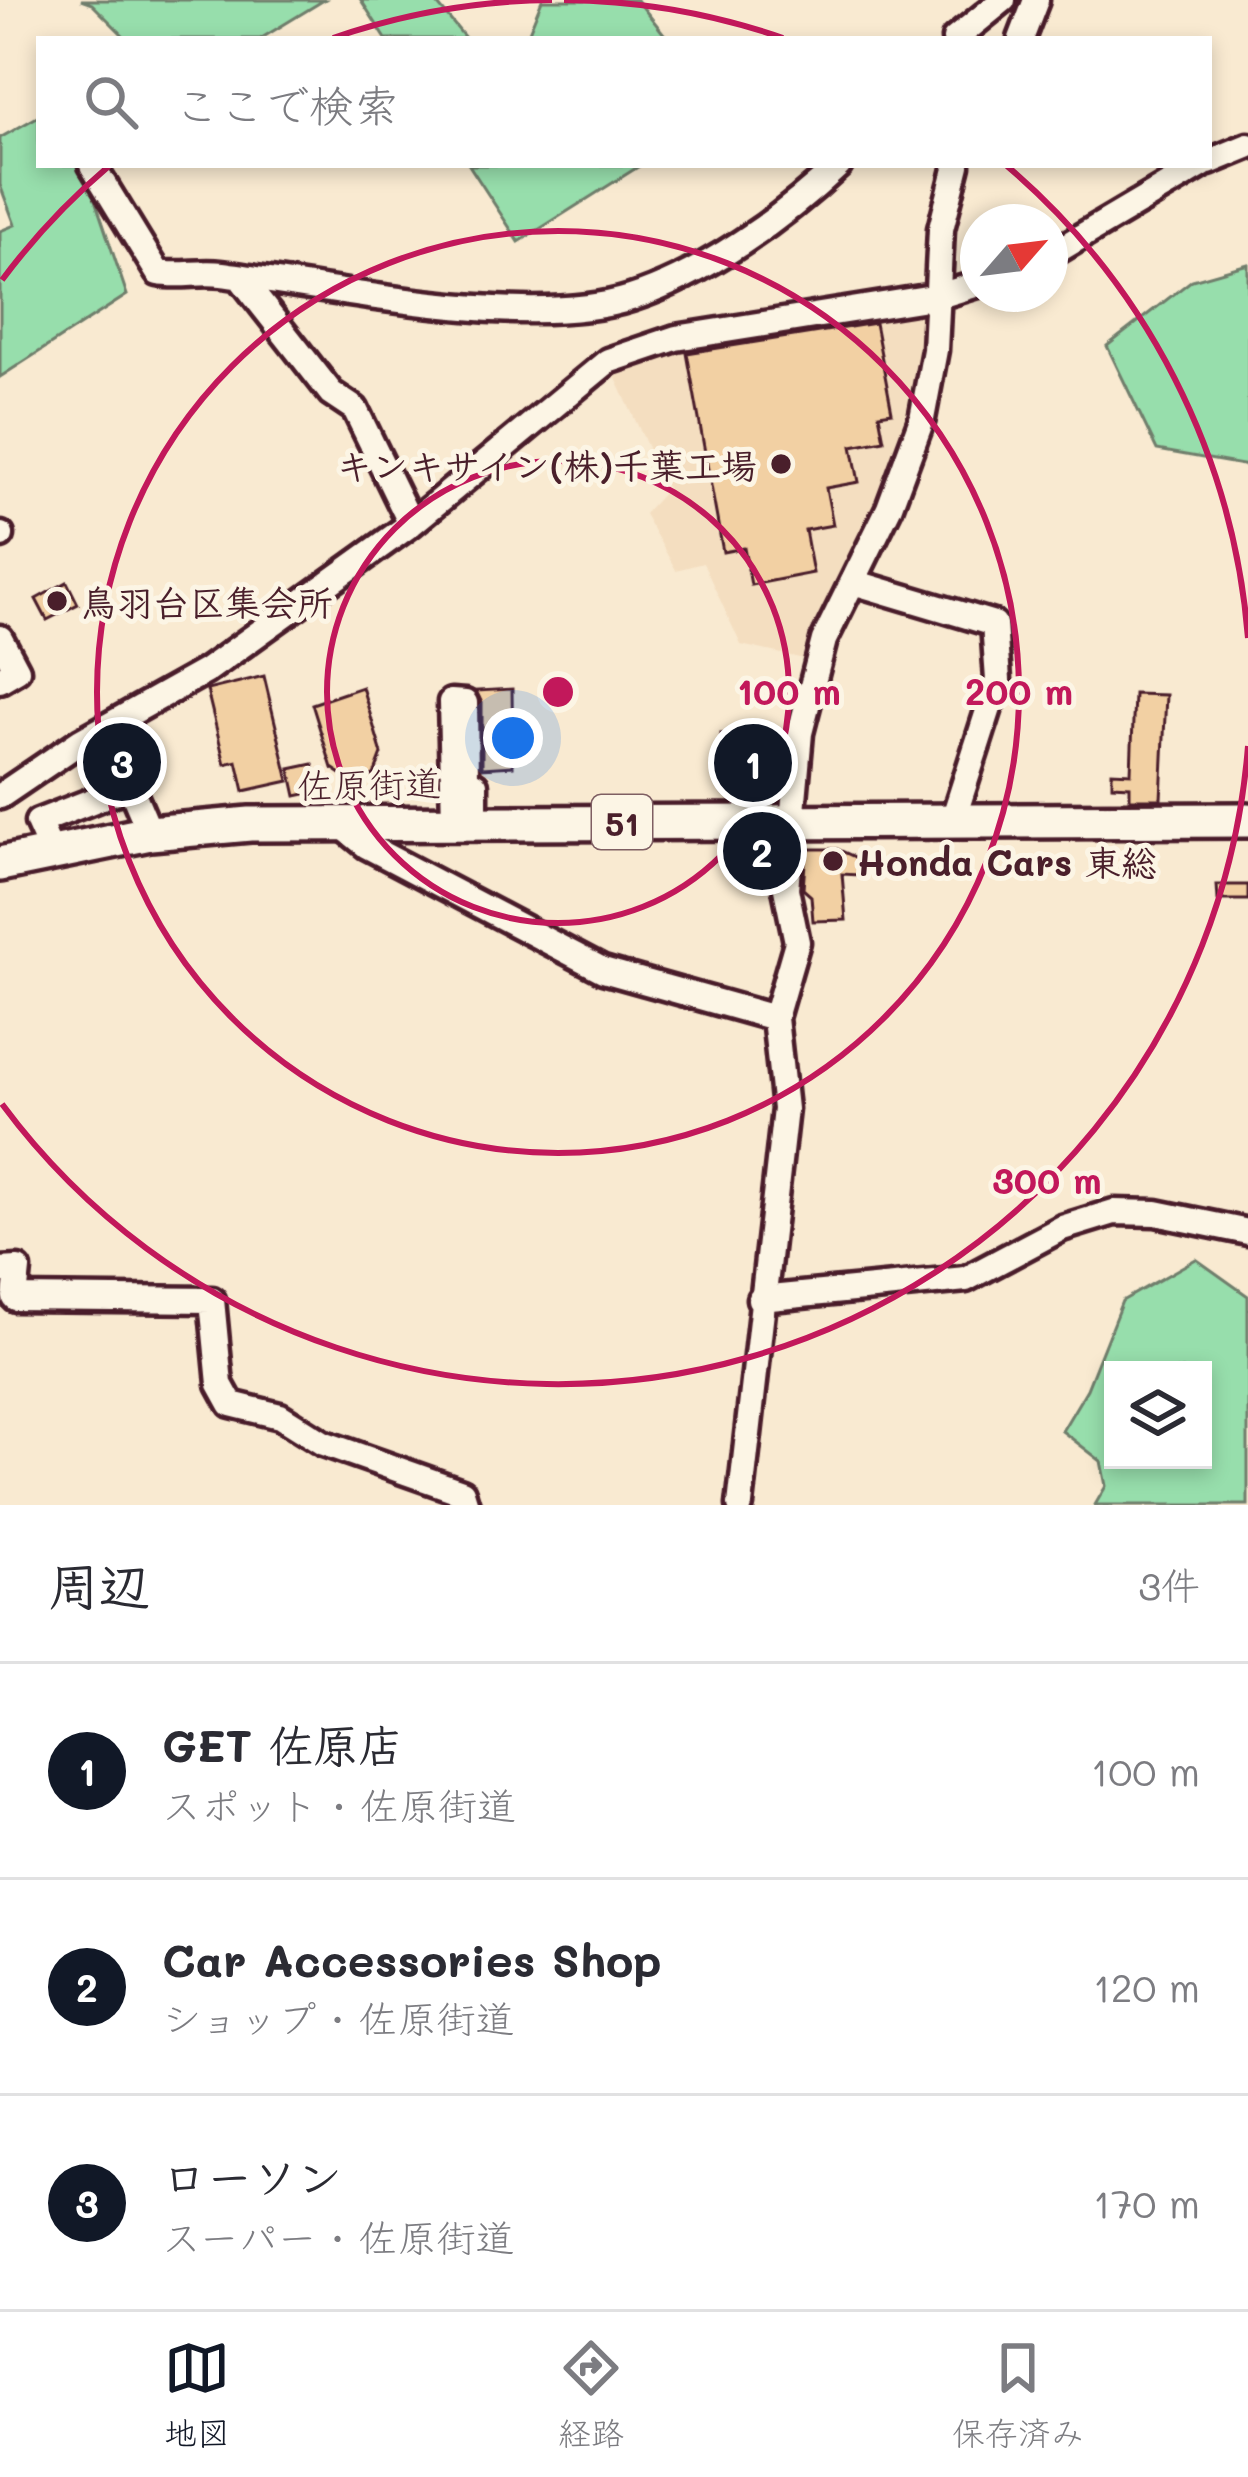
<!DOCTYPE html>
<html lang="ja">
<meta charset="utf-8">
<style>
body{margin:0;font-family:Mali,"Klee One",sans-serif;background:#f2f2f3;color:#2b2b33}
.controls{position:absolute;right:36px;bottom:36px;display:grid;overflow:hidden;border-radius:0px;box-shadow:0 6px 18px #0003}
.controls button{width:108px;height:108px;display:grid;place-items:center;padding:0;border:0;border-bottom:3px solid #e1e1e2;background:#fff;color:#2b2b33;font:60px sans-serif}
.compass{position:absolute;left:960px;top:204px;width:108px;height:108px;border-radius:50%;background:#fff;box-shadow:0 6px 18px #0003;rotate:62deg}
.you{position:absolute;left:513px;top:738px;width:42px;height:42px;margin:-30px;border:9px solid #fff;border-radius:50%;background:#1a73e8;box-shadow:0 0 0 18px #1a73e833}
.badge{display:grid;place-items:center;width:78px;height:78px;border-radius:50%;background:#111827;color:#fff;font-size:39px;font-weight:700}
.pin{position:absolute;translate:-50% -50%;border:6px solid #fff;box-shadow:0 3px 12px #0006}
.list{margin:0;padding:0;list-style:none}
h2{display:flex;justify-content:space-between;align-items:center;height:156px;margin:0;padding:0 48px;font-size:51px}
h2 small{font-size:39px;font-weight:400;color:#7c7c81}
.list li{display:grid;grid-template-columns:78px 1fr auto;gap:36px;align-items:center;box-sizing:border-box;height:216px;padding:0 48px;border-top:3px solid #e1e1e2}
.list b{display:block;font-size:45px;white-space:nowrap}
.list p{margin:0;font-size:39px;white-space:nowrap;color:#7c7c81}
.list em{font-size:39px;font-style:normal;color:#7c7c81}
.icon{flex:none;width:66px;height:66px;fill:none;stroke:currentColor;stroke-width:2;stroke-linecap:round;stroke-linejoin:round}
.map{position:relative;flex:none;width:1248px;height:1505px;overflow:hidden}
.search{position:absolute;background:#fff;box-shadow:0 6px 18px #0003;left:36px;right:36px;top:36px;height:132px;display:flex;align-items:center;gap:30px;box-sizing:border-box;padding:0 42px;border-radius:0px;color:#7c7c81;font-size:45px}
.sheet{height:804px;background:#fff}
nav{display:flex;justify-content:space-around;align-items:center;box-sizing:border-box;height:168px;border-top:3px solid #e1e1e2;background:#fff;font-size:33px;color:#7c7c81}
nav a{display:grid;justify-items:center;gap:6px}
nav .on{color:#111827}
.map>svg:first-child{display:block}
</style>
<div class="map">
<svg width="1248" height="1505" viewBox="0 0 1248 1505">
<rect width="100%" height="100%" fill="#f9ead1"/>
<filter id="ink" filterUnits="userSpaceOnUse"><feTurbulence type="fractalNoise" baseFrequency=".00833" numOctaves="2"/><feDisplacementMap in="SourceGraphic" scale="24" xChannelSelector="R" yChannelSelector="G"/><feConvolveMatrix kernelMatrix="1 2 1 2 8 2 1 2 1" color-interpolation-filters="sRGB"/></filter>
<g filter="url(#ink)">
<path fill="#f4dec0" d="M939 296 932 373 818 662 741 645 703 563 676 570 644 514 667 489 608 361Z"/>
<path fill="#97deac" stroke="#707e6c" stroke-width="3" fill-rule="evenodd" d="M81 0H324L260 39H127L92 4Z
M361 0H434L466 39H386Z
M542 0H637L668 39H526Z
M39 116V165H80L87 176 127 295 0 377V231L15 225 0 185V138Z
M469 165H641L519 242Z
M1248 264V466L1157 450 1107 346 1192 280Z
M1196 1259 1248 1296V1505H1095L1106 1486 1101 1461 1062 1431 1087 1389 1122 1301ZM1113 1370H1203V1460H1113Z"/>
<path fill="#f2d0a3" stroke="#4a1f2b" stroke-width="3" d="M875 323 892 412 879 414 884 440 852 446 859 482 826 488 833 525 805 530 813 573 751 585 744 548 723 552 687 353Z
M67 582 78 604 47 620 36 599Z
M264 676 289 781 244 791 237 761 225 764 207 690Z
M362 687 382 754 374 775 353 782 332 768 312 704Z
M512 689 513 766 482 768V703L476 691Z
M1134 694 1166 695 1161 799H1130V786L1112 785V772L1131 773Z
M770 732 778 795 740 796 735 791 733 749 722 750 721 734Z
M127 740 139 765 110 776 99 753Z
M313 764 319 791 296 796 290 769Z
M773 843 772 863 750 865 749 844Z
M806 849H837L861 860 859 875 842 874 846 920 813 921 811 896 803 889Z
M1217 885H1248V900H1218Z"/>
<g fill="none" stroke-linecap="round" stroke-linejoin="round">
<defs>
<path id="minor" d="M955 39 1003 0
M1021 39 1036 0
M1209 162 1248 146
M92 165 158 273C180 277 201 271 222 274 331 288 529 331 631 298 705 274 783 218 839 165
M1050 255 1202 165
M240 277 331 393 355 409 411 524
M0 535H1
M853 582 994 624 998 680 952 823
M0 638 17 670 0 680
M0 796 81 741 206 671 411 524 608 361 676 338 939 296 978 284
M454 820 451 702 465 703 466 780 475 785V819
M340 824 367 846 603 970 775 1018
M51 851 38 822 130 786 150 833
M0 1270 18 1269 15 1298 212 1300 220 1384 231 1404 280 1416 323 1443 462 1492 466 1505
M760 1299 966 1279 1062 1228 1114 1212 1156 1213 1248 1232
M740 1505 785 1109 775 1018 797 942 786 889 800 733 824 640 889 508 922 419 935 350 941 229 957 165"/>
<path id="highway" d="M0 864 150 833 250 824 1248 820"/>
</defs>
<use href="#minor" stroke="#4a1f2b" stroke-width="33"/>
<use href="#highway" stroke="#4a1f2b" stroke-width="42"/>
<use href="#minor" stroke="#fcf5e5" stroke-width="24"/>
<use href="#highway" stroke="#fcf5e5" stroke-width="33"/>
</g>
</g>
<g fill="none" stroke="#c2185b" stroke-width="6">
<circle cx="558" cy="692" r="231"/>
<circle cx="558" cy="692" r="461"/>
<path d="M1248 746A692 692 0 0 1 2 1104M2 280A692 692 0 0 1 109 166M333 38A692 692 0 0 1 552 0M564 0A692 692 0 0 1 783 38M1007 166A692 692 0 0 1 1248 638"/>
</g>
<g fill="#4a1f2b" stroke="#fcf5e5" stroke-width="4.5">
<circle cx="781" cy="464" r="12"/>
<circle cx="57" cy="601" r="12"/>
<circle cx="833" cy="861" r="12"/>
</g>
<g text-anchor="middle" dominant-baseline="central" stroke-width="10" stroke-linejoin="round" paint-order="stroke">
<rect fill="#fcf5e5" stroke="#7f5f63" stroke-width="3" x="592" y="795" width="60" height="54" rx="9"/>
<g font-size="33" font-weight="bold" fill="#4a1f2b">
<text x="622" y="822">51</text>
</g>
<g font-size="36" font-weight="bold" fill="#4a1f2b" stroke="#fcf5e5" text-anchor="start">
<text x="757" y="464" text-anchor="end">キンキサイン(株)千葉工場</text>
<text x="81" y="601">鳥羽台区集会所</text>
<text x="857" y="861">Honda Cars 東総</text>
</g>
<g font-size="36" fill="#4a1f2b" stroke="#fcf5e5">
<text transform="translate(369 783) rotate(-1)">佐原街道</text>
</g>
</g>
<circle cx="558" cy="692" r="18" fill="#c2185b" stroke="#fcf5e5" stroke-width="6"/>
<g font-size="36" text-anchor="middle" font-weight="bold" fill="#c2185b" stroke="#fcf5e5" stroke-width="10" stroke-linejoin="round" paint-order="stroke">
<text x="789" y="705">100 m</text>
<text x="1019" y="705">200 m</text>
<text x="1047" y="1194">300 m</text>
</g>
</svg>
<div class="controls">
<button><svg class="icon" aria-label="layers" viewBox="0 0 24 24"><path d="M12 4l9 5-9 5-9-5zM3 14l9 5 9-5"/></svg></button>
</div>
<svg class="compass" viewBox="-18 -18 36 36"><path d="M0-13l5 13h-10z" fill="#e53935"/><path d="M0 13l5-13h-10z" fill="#7c7c81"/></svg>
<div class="you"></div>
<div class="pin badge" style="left:753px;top:763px">1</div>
<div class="pin badge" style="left:762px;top:851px">2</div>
<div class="pin badge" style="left:122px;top:762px">3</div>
<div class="search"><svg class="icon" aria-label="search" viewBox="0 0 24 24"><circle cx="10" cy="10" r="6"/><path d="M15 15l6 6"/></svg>ここで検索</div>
</div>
<section class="sheet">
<h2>周辺<small>3件</small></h2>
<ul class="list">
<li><span class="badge">1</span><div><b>GET 佐原店</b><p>スポット · 佐原街道</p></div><em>100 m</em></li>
<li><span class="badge">2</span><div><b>Car Accessories Shop</b><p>ショップ · 佐原街道</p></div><em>120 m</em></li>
<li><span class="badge">3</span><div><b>ローソン</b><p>スーパー · 佐原街道</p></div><em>170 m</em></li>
</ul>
</section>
<nav>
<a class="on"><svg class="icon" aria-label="map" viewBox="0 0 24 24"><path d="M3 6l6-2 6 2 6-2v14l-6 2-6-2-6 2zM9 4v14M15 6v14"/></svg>地図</a>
<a><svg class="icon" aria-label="directions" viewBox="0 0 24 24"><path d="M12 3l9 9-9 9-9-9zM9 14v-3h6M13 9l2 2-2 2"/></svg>経路</a>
<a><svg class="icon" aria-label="saved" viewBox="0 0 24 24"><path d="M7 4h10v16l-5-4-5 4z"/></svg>保存済み</a>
</nav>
